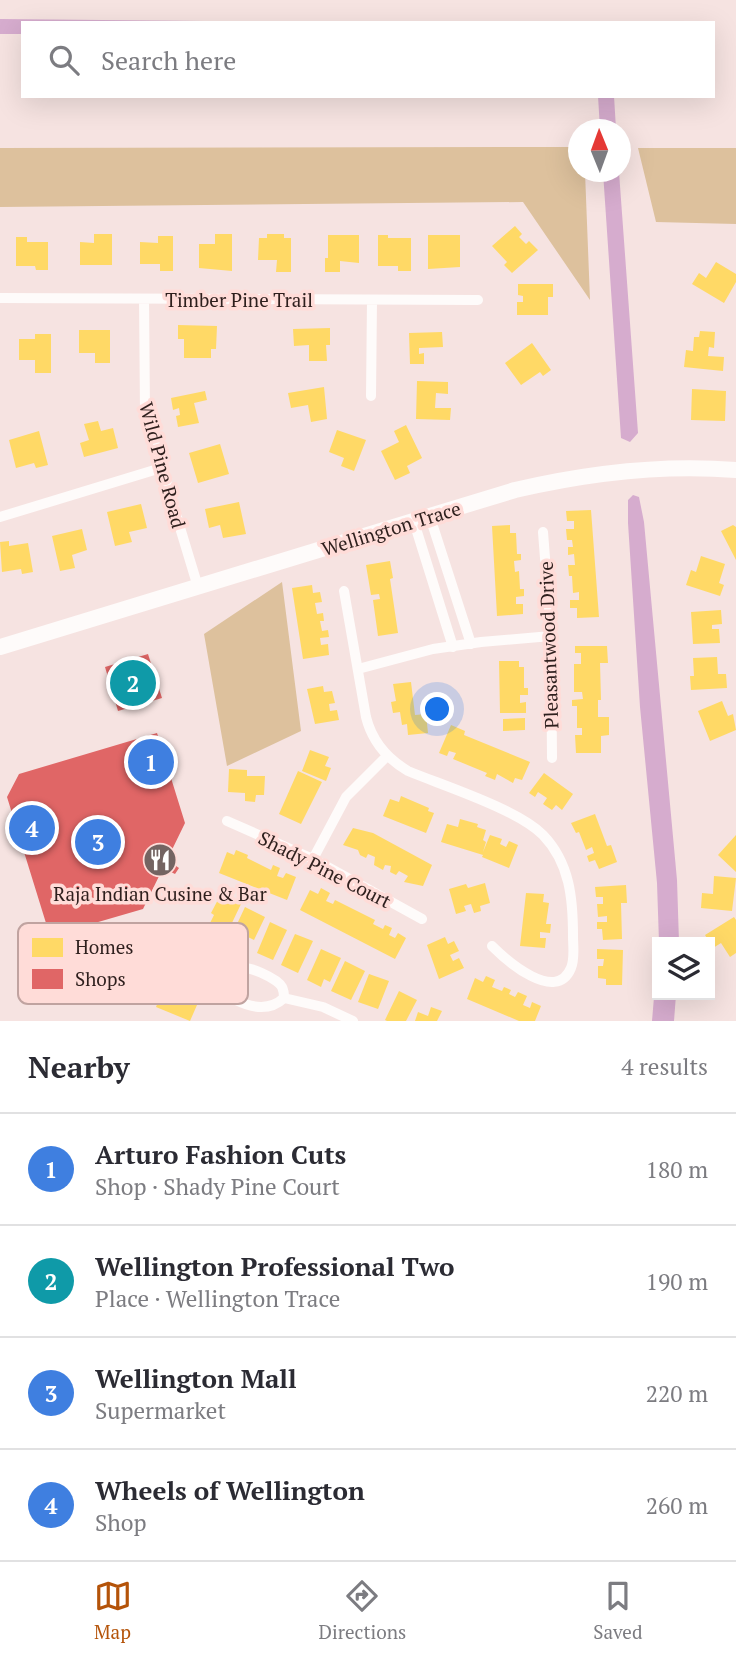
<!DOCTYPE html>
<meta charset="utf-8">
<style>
body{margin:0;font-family:"PT Serif",serif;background:#f2f2f3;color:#2b2b33}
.controls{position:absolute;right:21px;bottom:21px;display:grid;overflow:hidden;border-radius:0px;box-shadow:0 7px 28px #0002}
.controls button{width:63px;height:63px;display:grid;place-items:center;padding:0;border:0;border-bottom:2px solid #e1e1e2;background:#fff;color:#2b2b33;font:35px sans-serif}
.compass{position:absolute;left:568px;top:119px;width:63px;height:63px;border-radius:50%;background:#fff;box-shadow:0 7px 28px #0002;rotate:359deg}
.you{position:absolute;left:438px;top:710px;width:24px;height:24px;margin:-18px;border:5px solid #fff;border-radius:50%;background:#1a73e8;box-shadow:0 0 0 10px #1a73e833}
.badge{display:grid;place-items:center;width:46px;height:46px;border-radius:50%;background:#b45309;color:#fff;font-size:23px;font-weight:700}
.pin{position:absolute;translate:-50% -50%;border:4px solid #fff;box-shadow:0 2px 7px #0006}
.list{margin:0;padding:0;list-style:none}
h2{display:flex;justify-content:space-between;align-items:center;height:91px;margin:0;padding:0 28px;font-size:30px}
h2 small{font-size:23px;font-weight:400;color:#7c7c81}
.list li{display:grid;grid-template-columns:46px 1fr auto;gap:21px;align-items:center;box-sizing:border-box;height:112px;padding:0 28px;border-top:2px solid #e1e1e2}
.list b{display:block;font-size:26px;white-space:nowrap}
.list p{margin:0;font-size:23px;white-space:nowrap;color:#7c7c81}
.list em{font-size:23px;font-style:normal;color:#7c7c81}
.icon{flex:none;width:38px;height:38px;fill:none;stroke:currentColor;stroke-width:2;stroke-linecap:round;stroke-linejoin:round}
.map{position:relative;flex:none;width:736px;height:1021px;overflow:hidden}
.search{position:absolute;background:#fff;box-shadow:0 7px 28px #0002;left:21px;right:21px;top:21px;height:77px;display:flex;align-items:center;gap:18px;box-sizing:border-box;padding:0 24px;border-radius:0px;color:#7c7c81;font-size:26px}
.sheet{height:539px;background:#fff}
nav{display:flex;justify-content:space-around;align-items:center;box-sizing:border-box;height:98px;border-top:2px solid #e1e1e2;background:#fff;font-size:19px;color:#7c7c81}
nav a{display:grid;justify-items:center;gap:4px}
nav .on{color:#b45309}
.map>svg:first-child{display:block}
</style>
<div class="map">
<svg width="736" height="1021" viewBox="0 0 736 1021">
<rect width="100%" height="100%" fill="#f6e3e1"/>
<path fill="#ddc19d" d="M578 147V172H585L590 300 523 202 0 207V148Z
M638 148H736V224L656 222Z
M282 582 301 731 227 766 204 634Z"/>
<path fill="#d6acce" d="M0 19 410 23H23V34H0Z
M598 96H614L616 129H600Z
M603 172H619L638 433 630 442 621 438Z
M633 495 639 497 644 522 677 880 679 942H659L657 883 640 707 628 523V500Z
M657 961V995H676L674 1021H652Z"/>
<path fill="#ffd966" d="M515 226 522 234 519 237 526 244 529 241 538 250 512 273 504 265 507 262 492 246Z
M94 234H112V265H80V242L94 243Z
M215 234H232V271L199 268V244H215Z
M267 234H284V238H291V272H276L277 260H258L259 238H267Z
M328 235H359V263L340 261V272H325V258H328Z
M378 235H388V238H411V271H398V266H378Z
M428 235H460V267L428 269Z
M158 236H173V271H160V264H140V242L158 243Z
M16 237H27V242H48V270H36L35 266H16Z
M716 262 736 274V282L724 303 692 284 699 273 706 278Z
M518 284H553V297H548V315H517V302H523V296L518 295Z
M178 325 217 326 216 349H211V358H184V339H178Z
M330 328V345H326L327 361H309V345L294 346 293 329Z
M79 330H110V363H95V353H79Z
M700 331 715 332 714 348 709 347 708 356 724 357 723 371 684 367 686 350 693 351 694 337H699Z
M442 332 443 347 419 348V354L424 353V364H410L409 333Z
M35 334H51V373H35V360H19V339H35Z
M532 343 551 370 543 376 540 372 521 385 505 363Z
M417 381 448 382V394L436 393 435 408H451L450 420 416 419Z
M324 387 327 419 311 422 308 405 291 408 288 393Z
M692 389 726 391 725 421 691 420Z
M205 391 207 400 194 403 199 423 178 427 176 416 180 415 179 408 173 410 171 398Z
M98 421 101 431 113 428 118 448 84 457 80 443 89 440 84 424Z
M406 425 422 458 407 466 410 473 395 480 381 451 399 442 394 431Z
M337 430 366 440 354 471 341 466 344 458 329 452Z
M39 431 48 465 36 468 34 463 16 468 9 440Z
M220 444 229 474 198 483 189 453Z
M239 502 246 534 223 538 220 525 209 528 205 509Z
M141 504 147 528 129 532 132 542 115 546 107 512Z
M591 510 599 617 577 618V608H570V600H579V592L573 593 572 576H569L568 565H575L574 554 568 555V547H573L572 540H567L566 529H574V521H567L566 511Z
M510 525V533H516L517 554H521V560L514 561 515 572 519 571 520 589H524V596L516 597V604H523V614L497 616 492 526Z
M733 525 736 527V560L721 531Z
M82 529 87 550 72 555 75 568 60 571 52 536Z
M9 541V546L28 543 33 572 22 574 21 569 2 572 0 542Z
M701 556 725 564 719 583 724 585 720 596 686 585 691 570 696 572Z
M390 561 393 578 390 579 398 633 378 636 373 600 380 599 379 594 371 595 366 565Z
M312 585 313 593 320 592 322 602 315 603 317 614 323 613 324 621H320L322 631 328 630 329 637 320 638 321 645 328 644 329 655 303 659 292 588Z
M721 610 722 624 712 625V629H719L720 643 693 644 691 612Z
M575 646H607L608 663H600L601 700H598V717H609V735L601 736V753H576L575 735H582V728H577V706H572V700L583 699 582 692H574V664H581V653H575Z
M717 657 718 674H726L727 688 691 690 690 676H694L693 658Z
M499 661H519V667H524V688H528V695H520V703L526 702V713H500Z
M411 682 415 715 426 714 428 733 408 735 407 724 402 725 400 712 393 713 391 702 396 701 393 684Z
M323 686 324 692 332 691 335 703 329 704 330 711 337 710 339 720 315 724 307 689Z
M722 701 728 716 733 714 736 730 710 741 698 711Z
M525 718V730L503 731V719Z
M451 725 465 731 464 735 530 762 522 780 515 778 513 783 497 774 495 780 485 776 487 773 453 759 456 753 449 751 447 756 439 753Z
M310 750 329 757 325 766 331 768 326 781 302 771Z
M229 769 247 770V776H265L264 795H256L255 802 245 801V793L228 792Z
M298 771 322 782 301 824 279 814Z
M544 773 573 794 562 810 556 805 552 810 543 804 547 798 538 792 535 797 529 793Z
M401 796 429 808 428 811 434 813 426 833 383 816 390 799 399 802Z
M595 814 607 846 611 845 617 862 599 869 595 860 589 862 587 856 594 853 592 847 586 850 579 832 576 833 571 823Z
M460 819 478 824 477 827 486 830 483 840 486 842 483 852 490 835 502 839 500 844 506 847 509 841 518 845 509 868 482 857 483 855 441 842 447 824 458 827Z
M353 828 373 833 432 865 423 886 404 882 408 876 399 871 396 875 390 872 391 866 385 865 383 870 374 865 375 857 368 854 366 858 360 855 358 850 343 845Z
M736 835V872L718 855Z
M236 850 248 855 247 858 271 870 273 865 280 868 277 876 283 878 286 873 296 877 287 900 219 873 227 852 234 855Z
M714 876 736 878 732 911 701 908 702 893 713 894Z
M485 883 490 903 480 906 481 911 474 913 471 904 464 906 466 911 456 914 449 889 466 884 468 888Z
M626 885 627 903H621L622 939 603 940 602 929H597V922H607V916L598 917 597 904H603V897H596L595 887Z
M321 888 330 893 326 901 333 904 335 900 375 920 373 924 383 929 385 925 392 928 389 935 395 938 398 933 406 938 395 959 300 910 310 890 318 894Z
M526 893 544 894 543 902 549 903 546 924H551L550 933 540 932V938H546L545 948 520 946Z
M221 894 241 904 230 927 224 924 221 931 209 925 214 915 211 913Z
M245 907 265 917 254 940 248 937 245 943 231 937Z
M734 917 736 920V953L730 957 721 943 713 948 705 935Z
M270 922 287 930 273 960 257 953Z
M295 934 313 941 298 973 281 965Z
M445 937 448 944 454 941 459 951 450 955 453 961 459 958 464 968 439 979 427 945Z
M321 949 341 958 330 982 324 979 321 987 307 980Z
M597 949 623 950 622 985H606V979L598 978V966H603L604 959H597Z
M345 961 365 971 351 1000 331 991Z
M369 974 389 981 378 1009 358 1002Z
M486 976 495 980 492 987 502 991 504 987 511 990 509 994 515 997 518 992 527 996 523 1005 530 1008 532 1002 541 1006 535 1021H519L467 999 475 978 483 982Z
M163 990 197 1005 190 1021 156 1007Z
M399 991 417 1000 406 1021H387L385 1020Z
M431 1007 442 1011 437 1021H415L418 1012 428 1016Z"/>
<path fill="#e06666" d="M148 654 162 698 118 711 105 667Z
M157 733 185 823 167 860 179 868 175 874 163 868 143 909 50 936 7 797 19 774Z"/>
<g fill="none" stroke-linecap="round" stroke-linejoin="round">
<path stroke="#fefbfa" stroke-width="10" d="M0 298 478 300
M144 299 145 412 198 587
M371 396 372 300
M0 517 161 468
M430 517 471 644
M414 522 453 647
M543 532 551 636 552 758
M344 591 366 717C372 741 386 758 408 771 444 786 517 809 543 835 570 863 573 899 573 936 573 946 575 959 571 968 556 1004 507 961 492 946
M358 669 433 649 481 642 551 636
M227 821 313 859 422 919
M313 859 346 797 387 756
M284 998C270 1011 252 1008 236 1000L230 990C231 983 232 973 238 969 245 963 278 979 282 987 284 991 284 995 284 998L323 1007 353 1021"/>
<path stroke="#fefbfa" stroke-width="16" d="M0 647 515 490C588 473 661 464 736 470"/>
</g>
<defs>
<symbol id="restaurant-disc" viewBox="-11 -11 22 22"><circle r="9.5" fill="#746462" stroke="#ffdcd8"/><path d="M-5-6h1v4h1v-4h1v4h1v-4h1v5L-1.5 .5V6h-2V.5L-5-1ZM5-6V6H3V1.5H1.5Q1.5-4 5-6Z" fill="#fff"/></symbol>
</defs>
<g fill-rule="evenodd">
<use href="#restaurant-disc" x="141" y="841" width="38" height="38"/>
</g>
<g text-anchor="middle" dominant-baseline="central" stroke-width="7" stroke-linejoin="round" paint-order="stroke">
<g font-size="19" fill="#2e1f1d" stroke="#ffdcd8">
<text x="239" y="299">Timber Pine Trail</text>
<text transform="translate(163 465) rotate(75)">Wild Pine Road</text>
<text transform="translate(391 528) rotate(-17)">Wellington Trace</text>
<text transform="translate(548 645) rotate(-92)">Pleasantwood Drive</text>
<text transform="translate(325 869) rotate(27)">Shady Pine Court</text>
</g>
<g font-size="19" fill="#2e1f1d" stroke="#ffdcd8">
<text x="160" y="893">Raja Indian Cusine &amp; Bar</text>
</g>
</g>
<rect x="18" y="923" width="230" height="81" rx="10" fill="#ffdcd8" stroke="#c0a3a0" stroke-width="2"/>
<rect x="32" y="938" width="31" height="19" fill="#ffd966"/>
<rect x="32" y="969" width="31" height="20" fill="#e06666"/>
<g font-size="19" fill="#2e1f1d">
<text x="75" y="954">Homes</text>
<text x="75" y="986">Shops</text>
</g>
</svg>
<div class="controls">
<button><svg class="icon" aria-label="layers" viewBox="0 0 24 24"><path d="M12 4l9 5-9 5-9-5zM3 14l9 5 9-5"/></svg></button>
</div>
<svg class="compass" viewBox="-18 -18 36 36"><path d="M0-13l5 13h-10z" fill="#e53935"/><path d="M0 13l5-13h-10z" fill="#7c7c81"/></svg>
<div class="you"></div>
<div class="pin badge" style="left:151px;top:762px;background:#3f7fe0">1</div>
<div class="pin badge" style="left:133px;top:683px;background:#0f9aa8">2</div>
<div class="pin badge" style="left:98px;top:842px;background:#3f7fe0">3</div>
<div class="pin badge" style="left:32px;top:828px;background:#3f7fe0">4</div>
<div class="search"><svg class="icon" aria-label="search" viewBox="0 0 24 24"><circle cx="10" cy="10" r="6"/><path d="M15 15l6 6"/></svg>Search here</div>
</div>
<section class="sheet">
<h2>Nearby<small>4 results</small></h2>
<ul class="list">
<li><span class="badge" style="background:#3f7fe0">1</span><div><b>Arturo Fashion Cuts</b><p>Shop · Shady Pine Court</p></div><em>180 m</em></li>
<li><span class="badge" style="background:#0f9aa8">2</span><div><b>Wellington Professional Two</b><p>Place · Wellington Trace</p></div><em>190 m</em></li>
<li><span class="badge" style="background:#3f7fe0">3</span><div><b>Wellington Mall</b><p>Supermarket</p></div><em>220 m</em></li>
<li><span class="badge" style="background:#3f7fe0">4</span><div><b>Wheels of Wellington</b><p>Shop</p></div><em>260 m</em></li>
</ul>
</section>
<nav>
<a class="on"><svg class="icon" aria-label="map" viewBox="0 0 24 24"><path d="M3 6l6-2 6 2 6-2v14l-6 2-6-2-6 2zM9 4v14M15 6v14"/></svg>Map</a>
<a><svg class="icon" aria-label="directions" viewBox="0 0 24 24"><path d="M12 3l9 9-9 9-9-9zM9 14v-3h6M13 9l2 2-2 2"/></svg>Directions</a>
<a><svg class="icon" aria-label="saved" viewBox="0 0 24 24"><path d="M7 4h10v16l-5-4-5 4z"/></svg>Saved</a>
</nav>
